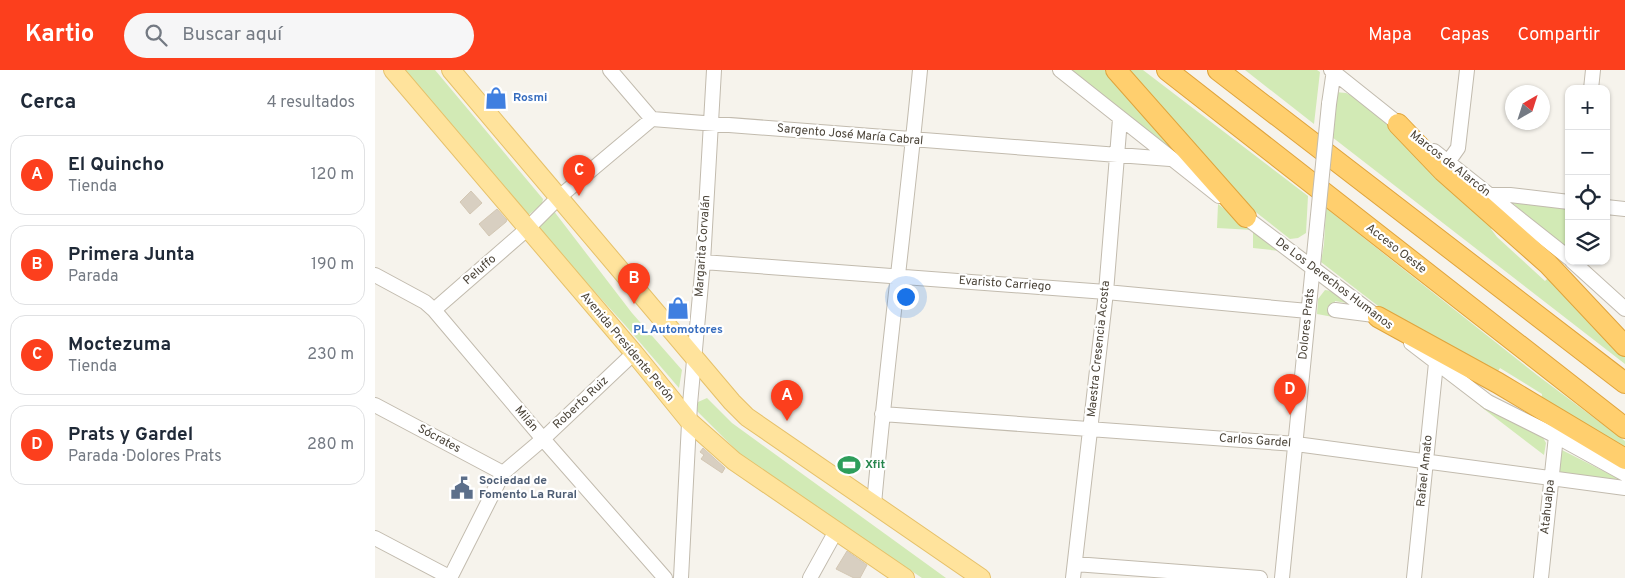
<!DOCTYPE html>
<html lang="es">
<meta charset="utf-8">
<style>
body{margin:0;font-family:Overpass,sans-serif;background:#f6f6f7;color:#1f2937}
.controls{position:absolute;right:15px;top:15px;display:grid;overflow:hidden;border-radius:10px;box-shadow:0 1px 4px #0004}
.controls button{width:45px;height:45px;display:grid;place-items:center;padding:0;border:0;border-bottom:1px solid #e0e1e3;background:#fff;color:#1f2937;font:25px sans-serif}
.compass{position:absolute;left:1130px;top:15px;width:45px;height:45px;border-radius:50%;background:#fff;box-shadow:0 1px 4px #0004;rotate:39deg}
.you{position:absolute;left:530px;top:226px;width:18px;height:18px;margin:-12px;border:4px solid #fff;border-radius:50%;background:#1a73e8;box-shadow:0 0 0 8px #1a73e833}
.badge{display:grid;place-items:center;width:32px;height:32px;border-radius:50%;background:#fc3f1d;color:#fff;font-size:16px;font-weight:700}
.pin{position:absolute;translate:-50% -41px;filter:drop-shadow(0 1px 2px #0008)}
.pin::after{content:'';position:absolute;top:26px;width:18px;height:15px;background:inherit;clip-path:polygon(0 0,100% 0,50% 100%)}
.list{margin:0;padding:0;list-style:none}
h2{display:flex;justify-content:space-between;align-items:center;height:65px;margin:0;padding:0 20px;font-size:21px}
h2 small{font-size:16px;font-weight:400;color:#747a83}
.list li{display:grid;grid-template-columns:32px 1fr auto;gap:15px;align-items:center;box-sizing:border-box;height:80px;margin:0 10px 10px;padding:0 10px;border:1px solid #e0e1e3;border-radius:15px}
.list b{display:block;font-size:19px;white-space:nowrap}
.list p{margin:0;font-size:16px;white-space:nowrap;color:#747a83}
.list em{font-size:16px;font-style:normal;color:#747a83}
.icon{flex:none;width:28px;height:28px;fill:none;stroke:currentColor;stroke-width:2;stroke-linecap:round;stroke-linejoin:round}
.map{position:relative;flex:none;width:1250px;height:508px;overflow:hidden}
header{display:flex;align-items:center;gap:30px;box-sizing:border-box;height:70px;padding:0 25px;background:#fc3f1d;color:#fff}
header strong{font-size:24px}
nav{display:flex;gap:28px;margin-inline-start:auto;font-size:18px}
.search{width:350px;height:45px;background:#f6f6f7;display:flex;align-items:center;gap:12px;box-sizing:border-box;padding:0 18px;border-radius:28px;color:#747a83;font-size:19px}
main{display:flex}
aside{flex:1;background:#fff}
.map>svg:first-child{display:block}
</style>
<header>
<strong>Kartio</strong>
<div class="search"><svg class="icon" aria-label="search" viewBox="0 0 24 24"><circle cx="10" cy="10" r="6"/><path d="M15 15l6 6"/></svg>Buscar aquí</div>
<nav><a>Mapa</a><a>Capas</a><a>Compartir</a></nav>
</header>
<main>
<aside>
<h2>Cerca<small>4 resultados</small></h2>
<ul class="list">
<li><span class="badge">A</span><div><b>El Quincho</b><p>Tienda</p></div><em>120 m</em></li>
<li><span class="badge">B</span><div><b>Primera Junta</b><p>Parada</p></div><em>190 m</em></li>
<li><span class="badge">C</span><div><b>Moctezuma</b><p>Tienda</p></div><em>230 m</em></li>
<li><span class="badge">D</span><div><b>Prats y Gardel</b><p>Parada · Dolores Prats</p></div><em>280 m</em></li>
</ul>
</aside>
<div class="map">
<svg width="1250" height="508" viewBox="0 0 1250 508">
<rect width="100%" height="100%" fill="#f6f3ec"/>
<path fill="#d2eab5" d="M30 0H60L168 129 167 134 151 147Z
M696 0H736L834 111Z
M748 0H768L933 126 931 163 923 168 915 169 873 136Z
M870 0H942L945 2 939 54Z
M960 22 971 23 981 28 1032 69 1120 154 1116 159 1122 167 1170 211 1173 208 1250 284V294L957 67Z
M1134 130 1194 137 1193 180Z
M843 134 905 181 878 178V160L842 158Z
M951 138 1162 305 1250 371V382L1166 333 1167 324 1125 298 1122 303 1007 239 946 192 949 174Z
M178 140 257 243 307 300 304 318 250 255 159 155Z
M950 220 957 221 977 234 960 231 958 247 942 244 943 229Z
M332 328 357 353 571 508H547L368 387 322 341 323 332Z
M1112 334 1166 364 1171 373 1169 385 1105 336Z
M1185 379 1248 411 1184 403Z"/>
<path fill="#d8cfc1" stroke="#d3c7b4" d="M96 121 107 133 95 144 85 132Z
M122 139 132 150 131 152 114 166 104 154Z
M328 378 350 398 347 403 326 389 329 385 325 382Z
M472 481 492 495 485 508H479L461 499Z"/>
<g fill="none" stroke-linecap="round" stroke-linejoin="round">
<defs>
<path id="minor" d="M235 0 277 49
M685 0 844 126
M956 0 1030 59
M1216 19 1218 0
M954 34 959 0
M1059 81 1194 188
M1073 92 1083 78 1092 0
M1115 125H1135L1194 132
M1231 137 1250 139
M865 143 1009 252
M1197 191 1250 239
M328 192 731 222 933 241
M0 205 50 232 59 240 168 369 290 508
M59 240 152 159 183 128 277 49 795 89
M960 240 999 245
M1036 273 1113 332 1181 366 1250 404
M0 335 128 403
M507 344 921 374 1250 418
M499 434C512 289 531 145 545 0
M0 468 76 508
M700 494 885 508
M75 508 128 403 168 369 259 283
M306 508 315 334 328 192 339 0
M435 508 461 461
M698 508 731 222 745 49
M907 508 941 165
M1039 508 1061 293
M1166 508 1181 366"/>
<path id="major" d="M18 0 259 283 315 352 359 391 530 508
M76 0 357 332 372 347 606 508"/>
<path id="highway" d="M741 0 871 147
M792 0 1250 358
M843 0 1250 313
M1023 54 1068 101 1173 194 1250 276
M1003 247 1123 313 1250 389"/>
</defs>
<use href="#minor" stroke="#c2bbae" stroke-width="16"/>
<use href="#major" stroke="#e6c16a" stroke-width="20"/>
<use href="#highway" stroke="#e0a43c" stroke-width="22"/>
<use href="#minor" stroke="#fff" stroke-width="14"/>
<use href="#major" stroke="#ffe39c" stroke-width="18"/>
<use href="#highway" stroke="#ffcf6e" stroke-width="20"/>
<defs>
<path id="minor-bridge" d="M941 165 954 34"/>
</defs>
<use href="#minor-bridge" stroke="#c2bbae" stroke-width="16" stroke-linecap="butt"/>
<use href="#minor-bridge" stroke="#fff" stroke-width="14"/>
</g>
<defs>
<symbol id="shop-bare" viewBox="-9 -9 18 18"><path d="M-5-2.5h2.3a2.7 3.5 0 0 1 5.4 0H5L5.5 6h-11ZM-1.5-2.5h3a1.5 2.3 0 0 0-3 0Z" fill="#3f7fe0" stroke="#fff" stroke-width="2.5" paint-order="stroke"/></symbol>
<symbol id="stadium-bare" viewBox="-9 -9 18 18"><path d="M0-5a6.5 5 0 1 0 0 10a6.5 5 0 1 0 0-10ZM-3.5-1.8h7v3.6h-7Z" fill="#2e9e5b" stroke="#fff" stroke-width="2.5" paint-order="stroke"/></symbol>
<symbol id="civic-bare" viewBox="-9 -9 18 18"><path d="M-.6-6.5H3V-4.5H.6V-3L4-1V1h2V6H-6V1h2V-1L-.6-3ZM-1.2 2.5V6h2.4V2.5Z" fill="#5c6f8a" stroke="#fff" stroke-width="2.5" paint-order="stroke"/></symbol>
</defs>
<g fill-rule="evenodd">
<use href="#shop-bare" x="105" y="12" width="32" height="32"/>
<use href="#shop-bare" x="287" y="222" width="32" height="32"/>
<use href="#stadium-bare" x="458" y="379" width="32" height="32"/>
<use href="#civic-bare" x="71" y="402" width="32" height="32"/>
</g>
<g text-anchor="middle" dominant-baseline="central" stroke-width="4.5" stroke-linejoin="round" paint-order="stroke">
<g font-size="12" font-weight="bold" fill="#366cbe" stroke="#fff" text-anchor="start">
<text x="138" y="28">Rosmi</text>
<text x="303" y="260" text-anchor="middle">PL Automotores</text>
</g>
<g font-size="12" fill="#4b4439" stroke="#fff">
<text transform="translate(475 65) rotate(5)">Sargento José María Cabral</text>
<text transform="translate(1075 94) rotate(38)">Marcos de Alarcón</text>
<text transform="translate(328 176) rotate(-86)">Margarita Corvalán</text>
<text transform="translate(1021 179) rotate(38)">Acceso Oeste</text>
<text transform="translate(105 200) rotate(-41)">Peluffo</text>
<text transform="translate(630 214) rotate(4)">Evaristo Carriego</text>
<text transform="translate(959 214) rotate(37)">De Los Derechos Humanos</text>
<text transform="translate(932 254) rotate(-84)">Dolores Prats</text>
<text transform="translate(252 277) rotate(50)">Avenida Presidente Perón</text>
<text transform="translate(724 279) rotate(-84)">Maestra Cresencia Acosta</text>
<text transform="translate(206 333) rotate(-43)">Roberto Ruiz</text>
<text transform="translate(151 349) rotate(50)">Milán</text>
<text transform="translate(64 369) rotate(28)">Sócrates</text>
<text transform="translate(880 371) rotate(4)">Carlos Gardel</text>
<text transform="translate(1050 401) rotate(-84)">Rafael Amato</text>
<text transform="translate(1173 437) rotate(-84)">Atahualpa</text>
</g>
<g font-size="12" font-weight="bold" fill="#27864d" stroke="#fff" text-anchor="start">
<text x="490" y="395">Xfit</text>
</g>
<g font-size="12" font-weight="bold" fill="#4e5e75" stroke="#fff" text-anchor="start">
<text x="104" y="411">Sociedad de<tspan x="104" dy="14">Fomento La Rural</tspan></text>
</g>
</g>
</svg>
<div class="controls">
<button>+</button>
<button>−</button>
<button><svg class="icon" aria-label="locate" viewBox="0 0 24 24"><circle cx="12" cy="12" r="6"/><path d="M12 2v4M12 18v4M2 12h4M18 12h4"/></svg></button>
<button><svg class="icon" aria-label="layers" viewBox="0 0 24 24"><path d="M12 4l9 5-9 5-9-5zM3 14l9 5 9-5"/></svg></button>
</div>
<svg class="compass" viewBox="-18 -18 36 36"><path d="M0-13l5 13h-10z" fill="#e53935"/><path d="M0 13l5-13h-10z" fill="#747a83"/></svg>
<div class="you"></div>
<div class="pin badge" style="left:412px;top:351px">A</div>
<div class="pin badge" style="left:259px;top:234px">B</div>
<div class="pin badge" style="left:204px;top:126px">C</div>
<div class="pin badge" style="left:915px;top:345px">D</div>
</div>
</main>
